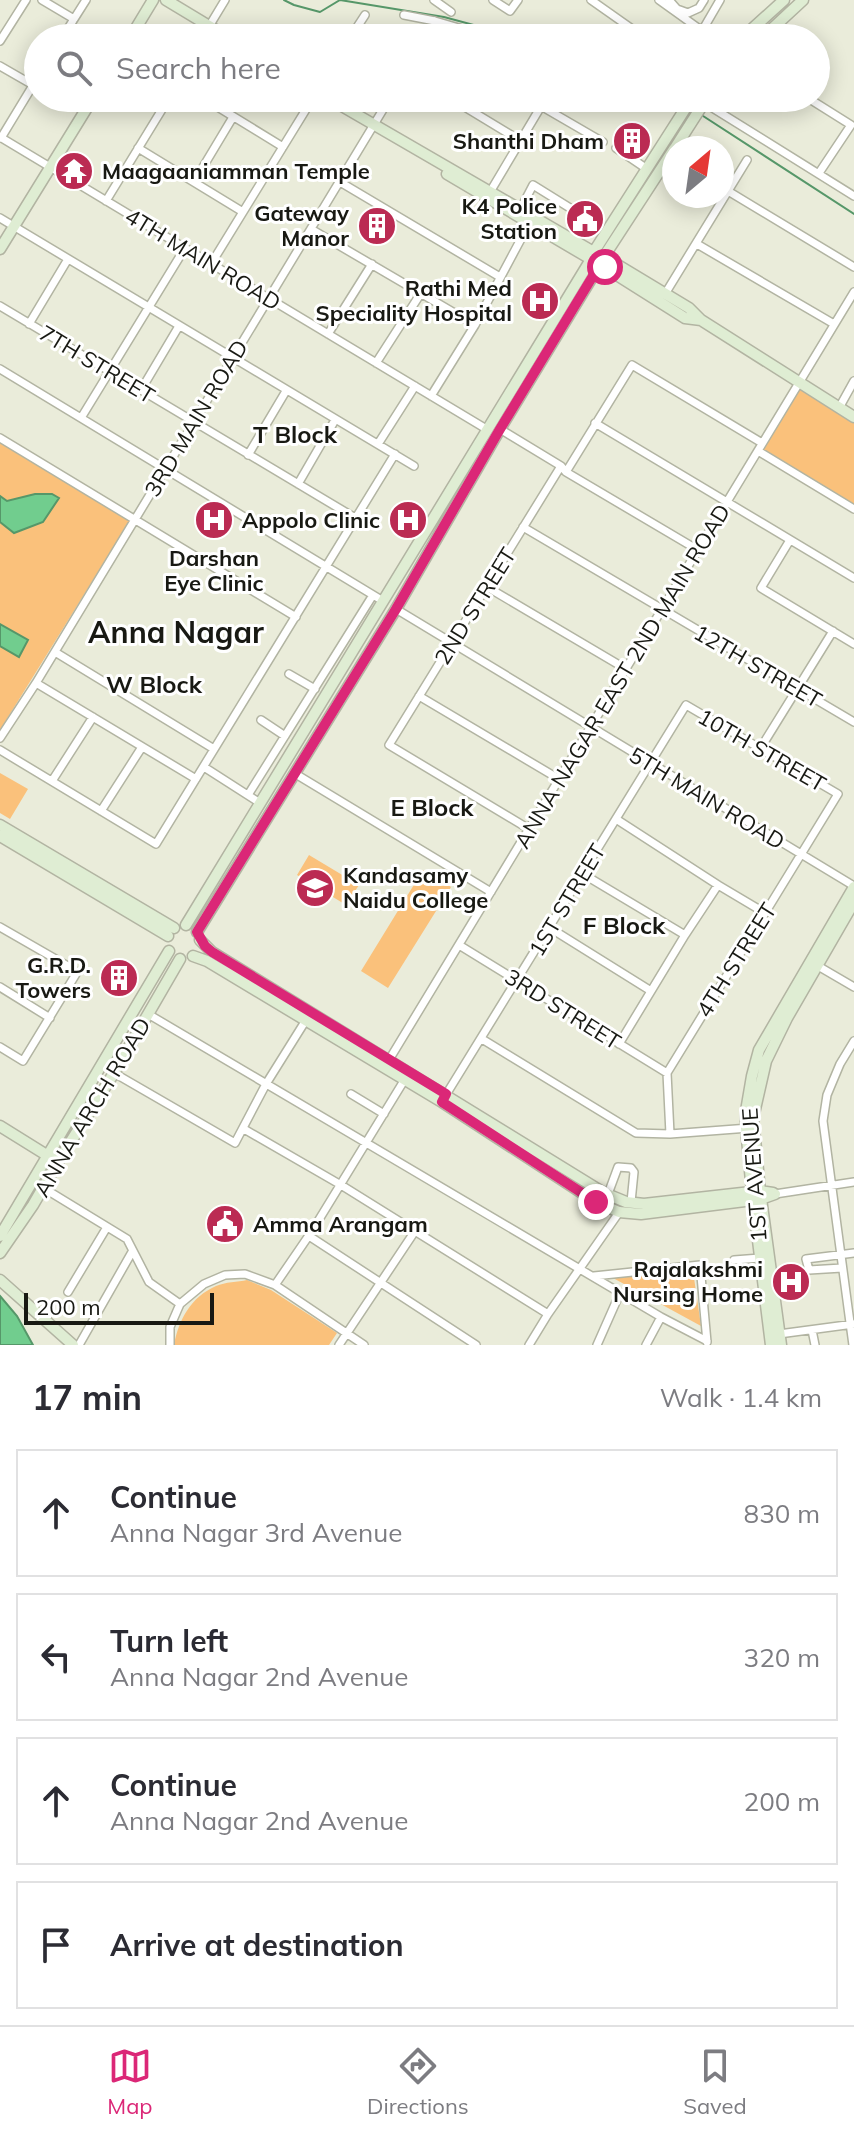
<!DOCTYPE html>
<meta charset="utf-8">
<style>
body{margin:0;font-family:Mulish,sans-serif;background:#f7f7f7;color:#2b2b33}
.compass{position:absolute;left:662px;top:136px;width:72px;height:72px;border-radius:50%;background:#fff;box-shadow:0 4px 20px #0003;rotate:29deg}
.scale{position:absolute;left:24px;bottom:20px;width:190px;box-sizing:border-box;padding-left:8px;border:4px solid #181913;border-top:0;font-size:22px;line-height:28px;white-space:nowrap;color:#181913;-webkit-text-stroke:6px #fff;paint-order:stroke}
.stop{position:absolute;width:24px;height:24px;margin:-18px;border:6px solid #db2777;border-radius:50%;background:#fff}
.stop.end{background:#db2777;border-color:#fff;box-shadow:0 2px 8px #0008}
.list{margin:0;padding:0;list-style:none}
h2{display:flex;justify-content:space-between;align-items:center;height:104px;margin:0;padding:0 32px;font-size:34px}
h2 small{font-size:26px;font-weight:400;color:#7c7c81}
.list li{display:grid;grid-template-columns:52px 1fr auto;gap:24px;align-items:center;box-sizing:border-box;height:128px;margin:0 16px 16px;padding:0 16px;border:2px solid #e1e1e2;border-radius:0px}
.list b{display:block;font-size:30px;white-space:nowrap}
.list p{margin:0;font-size:26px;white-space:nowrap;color:#7c7c81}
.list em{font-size:26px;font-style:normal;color:#7c7c81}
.icon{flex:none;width:44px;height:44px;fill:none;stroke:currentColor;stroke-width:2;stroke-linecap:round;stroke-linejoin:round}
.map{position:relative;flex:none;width:854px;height:1345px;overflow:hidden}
.search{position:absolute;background:#fff;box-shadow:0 4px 20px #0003;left:24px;right:24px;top:24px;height:88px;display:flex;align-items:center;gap:20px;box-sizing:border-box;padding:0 28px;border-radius:44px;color:#7c7c81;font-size:30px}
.sheet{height:680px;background:#fff}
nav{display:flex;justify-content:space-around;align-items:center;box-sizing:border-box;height:112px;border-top:2px solid #e1e1e2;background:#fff;font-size:22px;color:#7c7c81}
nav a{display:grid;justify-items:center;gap:4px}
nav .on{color:#db2777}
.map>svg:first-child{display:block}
</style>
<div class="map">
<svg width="854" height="1345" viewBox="0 0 854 1345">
<rect width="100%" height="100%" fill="#eaecda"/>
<path fill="#fac17b" d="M799 388 854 421V505L761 450Z
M0 440 131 519 0 730Z
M0 773 28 789 10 819 0 813Z
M309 855 359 885 346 905 297 875Z
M423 870 451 887 388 988 361 971Z
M693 1271 701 1326 613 1278Z
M247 1280 271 1290 337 1333 329 1345H174C179 1319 191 1297 216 1286 225 1282 238 1282 247 1280Z"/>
<path fill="#71cd8e" stroke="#569769" stroke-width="2" d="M35 494H52L59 498 43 522 14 533 0 522V496L7 501Z
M0 624 28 640 19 657 0 646Z
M0 1296 17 1316 33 1345H0Z"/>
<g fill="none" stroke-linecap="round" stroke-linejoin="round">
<path stroke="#569769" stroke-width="2" d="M284 0 294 5 320 12 340 0 444 17 522 38
M571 38H576
M700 114 854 214"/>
<defs>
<path id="street" d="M42 0 74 19
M434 0 451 12
M493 0 510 11 518 0
M591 0 645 38
M659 0 712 38
M669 0 677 9 688 13 699 8 704 0
M404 15 435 21 493 38
M702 31 720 0
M62 38 86 0
M202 38 225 0
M350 38 365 15
M426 38 435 21
M0 41 26 0
M0 66 33 85
M203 98 283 147
M450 98 521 141
M808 98 851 125 819 173
M703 102 854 196
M541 106 603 142
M0 137 488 430
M1 138 38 77
M138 148 243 212
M616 148 647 169
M194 182 233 117
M340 182 500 277
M728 191 854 267
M490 192 546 98
M106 201 169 98
M520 210 533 185 570 208
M0 218 414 466
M311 229 475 325
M697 244 834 324
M211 264 313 98
M665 294 747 160
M0 306 357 519
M29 324 68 259
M328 334 372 264
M376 363 421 293
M0 369 383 601
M141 390 179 326
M431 396 475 325 529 224
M839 408 854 381
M81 418 185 248
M595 423 854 578
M500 429 561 466 566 472 698 550
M0 438 296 617
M378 444 415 386
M758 451 854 509
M248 455 286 391
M566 472 632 365 762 443
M298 484 335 420
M523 527 854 722
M790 540 761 588 854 644
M487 587 626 669
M396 609 854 886
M55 652 214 749
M289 674 315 689
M36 683 196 779
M419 696 559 779
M261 720 285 736
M0 738 36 683 390 98
M760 749 833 631
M0 750 156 844 395 454
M204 767 260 803
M294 773 491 892
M52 781 93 717
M248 795 373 595
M101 811 142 747
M616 819 718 885 765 913
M529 829 389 745 561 466
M583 874 685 935
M0 927 73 969 76 974 23 1061 0 1047
M550 928 651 991
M459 945 667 1073
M818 966 854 987
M0 987 50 1018
M148 1014 661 1317 707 1341
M482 1039 636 1133 670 1134 749 1128
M619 1044 685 935 718 885
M389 1060 854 292
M114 1073 235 1143 266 1084 306 1020
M351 1094 384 1114
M444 1098 686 705 838 794 667 1073 670 1134
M244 1129 341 1185 548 1314
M50 1192 127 1239 149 1282 180 1304
M608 1194 618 1167 631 1168 634 1172 631 1202
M775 1194 854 1182
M309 1236 476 1345
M734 1260 760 1258
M842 1268 809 1270 806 1259 854 1253
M594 1276 700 1265 707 1342
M275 1285 312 1231 405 1079
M68 1292 107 1227
M812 1330 815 1345
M779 1334 854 1324
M79 1345 132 1252
M170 1345V1327L180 1304 204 1284 225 1275 245 1274 275 1285 364 1345
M339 1345 415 1231
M529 1345 548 1314 620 1211
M597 1345 620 1293
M646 1345 661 1317
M853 1345 823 1121 827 1095 840 1064 854 1041"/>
<path id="secondary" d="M166 0 229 38
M130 38 153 0
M742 38 784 0
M762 38 803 0
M328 98 592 251
M675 148 707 98
M447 174 589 258
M0 249 93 98
M595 250 692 98
M605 255 674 149
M606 258 689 308 701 320 854 417
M601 265 685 318 701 320
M0 825 174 928
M0 836 168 936
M186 925 590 261
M197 932 396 609 500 429 599 266
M200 940 212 952 604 1193 626 1202 644 1204 760 1191 773 1193
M193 956 207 961 442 1102 596 1202 619 1212 641 1214 761 1199 775 1194
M0 1126 53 1159
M0 1236 169 951
M0 1253 33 1205 58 1162 114 1073 180 959
M0 1280 73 1345
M771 1345 752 1192 746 1128V1111L752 1076 759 1050 854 887
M781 1345 760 1191 753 1118 766 1061 787 1018 854 902"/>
</defs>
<use href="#street" stroke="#b2b4a2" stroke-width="10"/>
<use href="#secondary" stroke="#b2b4a2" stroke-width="13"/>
<use href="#street" stroke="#fff" stroke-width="7"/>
<use href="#secondary" stroke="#dfedd3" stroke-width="10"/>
</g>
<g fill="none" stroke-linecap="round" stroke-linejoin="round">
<path stroke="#db2777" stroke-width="10" d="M596 1202 442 1102 446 1094 212 952 205 946 197 932 396 609 500 429 599 266 605 267"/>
</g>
<defs>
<symbol id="building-disc" viewBox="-11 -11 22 22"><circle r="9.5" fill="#bb2b53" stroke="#fff"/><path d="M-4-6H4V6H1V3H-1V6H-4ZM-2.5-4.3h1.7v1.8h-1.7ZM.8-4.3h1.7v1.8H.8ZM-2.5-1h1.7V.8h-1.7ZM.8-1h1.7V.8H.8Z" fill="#fff"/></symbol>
<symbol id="temple-disc" viewBox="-11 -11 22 22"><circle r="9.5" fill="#bb2b53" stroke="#fff"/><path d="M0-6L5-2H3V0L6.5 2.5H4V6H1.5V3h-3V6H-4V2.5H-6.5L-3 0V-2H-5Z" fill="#fff"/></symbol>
<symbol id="civic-disc" viewBox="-11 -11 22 22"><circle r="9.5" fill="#bb2b53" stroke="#fff"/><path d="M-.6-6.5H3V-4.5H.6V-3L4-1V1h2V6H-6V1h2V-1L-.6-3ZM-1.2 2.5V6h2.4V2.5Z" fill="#fff"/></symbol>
<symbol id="hospital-disc" viewBox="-11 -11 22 22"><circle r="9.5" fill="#bb2b53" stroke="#fff"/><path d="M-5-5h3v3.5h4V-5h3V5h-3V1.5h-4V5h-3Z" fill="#fff"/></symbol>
<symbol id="university-disc" viewBox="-11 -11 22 22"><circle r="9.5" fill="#bb2b53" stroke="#fff"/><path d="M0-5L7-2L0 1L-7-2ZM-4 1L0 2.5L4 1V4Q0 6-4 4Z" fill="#fff"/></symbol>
</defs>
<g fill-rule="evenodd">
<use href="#building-disc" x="610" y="119" width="44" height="44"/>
<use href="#temple-disc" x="52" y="149" width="44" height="44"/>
<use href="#civic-disc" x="563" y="197" width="44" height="44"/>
<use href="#building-disc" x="355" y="204" width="44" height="44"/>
<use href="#hospital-disc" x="518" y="279" width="44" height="44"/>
<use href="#hospital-disc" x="192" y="498" width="44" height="44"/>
<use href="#hospital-disc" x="386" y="498" width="44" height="44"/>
<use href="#university-disc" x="293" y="866" width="44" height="44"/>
<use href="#building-disc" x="97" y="956" width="44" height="44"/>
<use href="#civic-disc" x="203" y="1202" width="44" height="44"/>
<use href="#hospital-disc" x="769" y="1260" width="44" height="44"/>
</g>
<g text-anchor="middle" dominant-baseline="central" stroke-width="6" stroke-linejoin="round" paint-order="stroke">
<g font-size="22" font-weight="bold" fill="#181913" stroke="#fff" text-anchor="end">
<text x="604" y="141">Shanthi Dham</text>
<text x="102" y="171" text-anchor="start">Maagaaniamman Temple</text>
<text x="557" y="206">K4 Police<tspan x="557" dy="25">Station</tspan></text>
<text x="349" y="213">Gateway<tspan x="349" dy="25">Manor</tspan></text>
<text x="512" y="288">Rathi Med<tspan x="512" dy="25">Speciality Hospital</tspan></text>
<text x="380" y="520">Appolo Clinic</text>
<text x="214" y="558" text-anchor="middle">Darshan<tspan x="214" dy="25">Eye Clinic</tspan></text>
<text x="343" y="875" text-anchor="start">Kandasamy<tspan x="343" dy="25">Naidu College</tspan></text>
<text x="91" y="965">G.R.D.<tspan x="91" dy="25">Towers</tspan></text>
<text x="253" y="1224" text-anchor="start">Amma Arangam</text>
<text x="763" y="1269">Rajalakshmi<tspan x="763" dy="25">Nursing Home</tspan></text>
</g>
<g font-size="22" fill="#181913" stroke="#fff">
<text transform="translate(203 259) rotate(31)">4TH MAIN ROAD</text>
<text transform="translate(97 364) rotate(31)">7TH STREET</text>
<text transform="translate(196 418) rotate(-59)">3RD MAIN ROAD</text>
<text transform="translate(475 606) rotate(-58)">2ND STREET</text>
<text transform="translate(758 666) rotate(30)">12TH STREET</text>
<text transform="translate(622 676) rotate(-59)">ANNA NAGAR EAST 2ND MAIN ROAD</text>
<text transform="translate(762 750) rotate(30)">10TH STREET</text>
<text transform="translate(707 798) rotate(31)">5TH MAIN ROAD</text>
<text transform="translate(567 900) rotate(-59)">1ST STREET</text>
<text transform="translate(736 960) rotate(-58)">4TH STREET</text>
<text transform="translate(563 1009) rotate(32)">3RD STREET</text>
<text transform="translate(92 1107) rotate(-59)">ANNA ARCH ROAD</text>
<text transform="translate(754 1175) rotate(-94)">1ST AVENUE</text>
</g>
<g font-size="24" font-weight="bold" fill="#181913" stroke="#fff">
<text x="295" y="434">T Block</text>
<text x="154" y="684">W Block</text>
<text x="432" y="807">E Block</text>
<text x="624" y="925">F Block</text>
</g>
<g font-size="30" font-weight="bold" fill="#181913" stroke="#fff">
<text x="176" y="632">Anna Nagar</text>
</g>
</g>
</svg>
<svg class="compass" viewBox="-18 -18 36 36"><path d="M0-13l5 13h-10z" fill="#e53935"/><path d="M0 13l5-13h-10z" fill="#7c7c81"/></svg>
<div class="scale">200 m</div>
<div class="stop" style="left:605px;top:267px"></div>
<div class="stop end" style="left:596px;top:1202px"></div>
<div class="search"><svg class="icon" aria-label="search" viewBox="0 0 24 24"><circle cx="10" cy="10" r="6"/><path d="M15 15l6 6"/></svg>Search here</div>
</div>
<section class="sheet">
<h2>17 min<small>Walk · 1.4 km</small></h2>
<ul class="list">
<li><svg class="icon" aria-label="ahead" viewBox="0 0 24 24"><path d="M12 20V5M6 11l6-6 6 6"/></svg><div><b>Continue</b><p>Anna Nagar 3rd Avenue</p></div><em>830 m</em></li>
<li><svg class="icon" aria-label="left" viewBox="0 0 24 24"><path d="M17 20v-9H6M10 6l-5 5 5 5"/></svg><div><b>Turn left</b><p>Anna Nagar 2nd Avenue</p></div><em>320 m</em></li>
<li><svg class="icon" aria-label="ahead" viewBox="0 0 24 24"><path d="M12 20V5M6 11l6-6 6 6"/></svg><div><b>Continue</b><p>Anna Nagar 2nd Avenue</p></div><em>200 m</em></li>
<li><svg class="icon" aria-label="arrive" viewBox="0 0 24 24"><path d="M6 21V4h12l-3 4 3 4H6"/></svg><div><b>Arrive at destination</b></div></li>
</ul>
</section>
<nav>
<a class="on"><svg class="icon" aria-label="map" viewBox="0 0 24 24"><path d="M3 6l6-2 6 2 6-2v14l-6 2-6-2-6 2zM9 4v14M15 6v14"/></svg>Map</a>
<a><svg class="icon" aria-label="directions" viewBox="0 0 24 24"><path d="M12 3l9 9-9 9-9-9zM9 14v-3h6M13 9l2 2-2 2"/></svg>Directions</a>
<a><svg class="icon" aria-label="saved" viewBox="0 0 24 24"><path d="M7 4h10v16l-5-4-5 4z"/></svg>Saved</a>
</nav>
